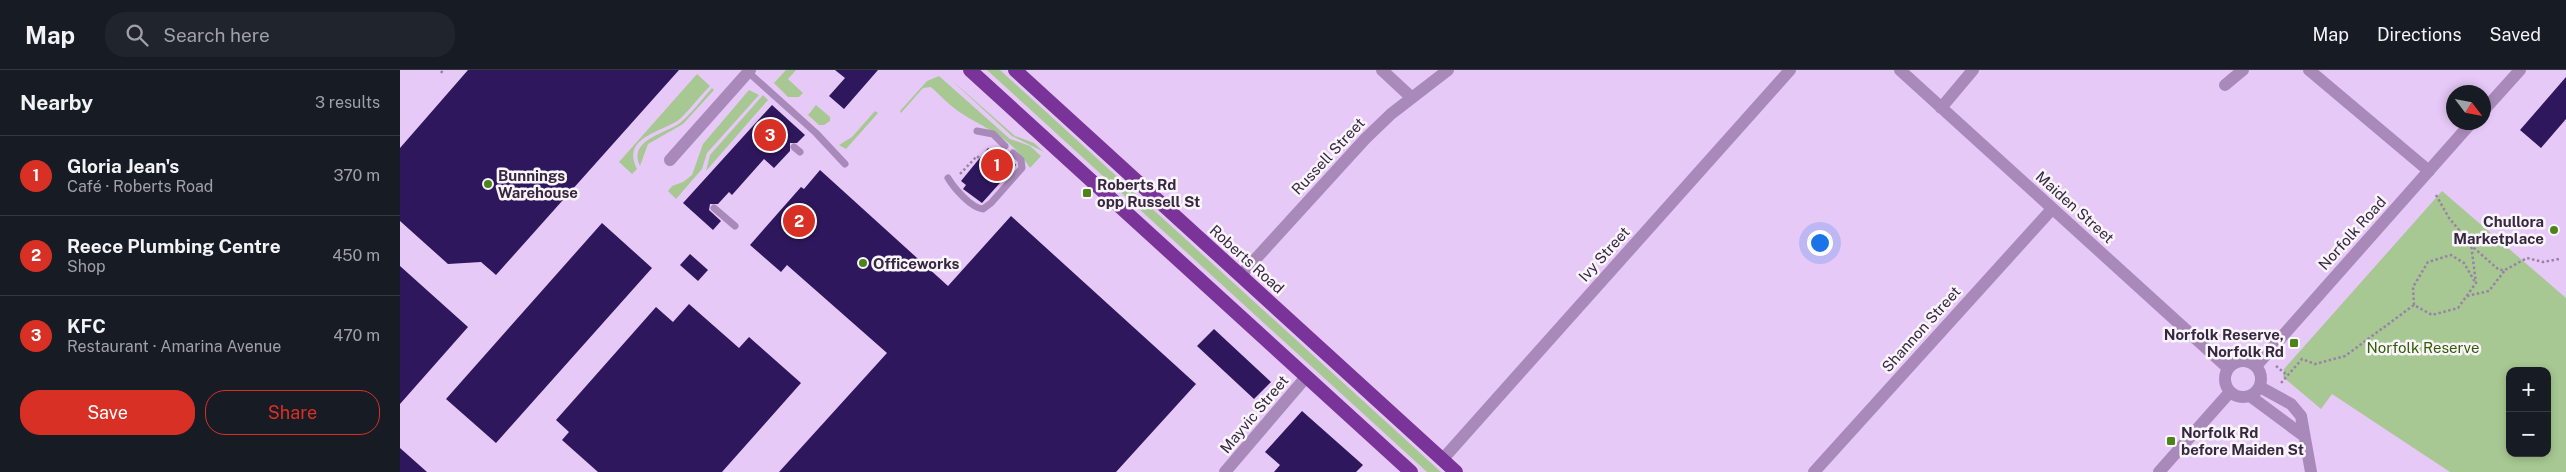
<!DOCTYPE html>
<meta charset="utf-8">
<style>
body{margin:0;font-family:"Public Sans",sans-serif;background:#20242c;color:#f1f3f6}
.controls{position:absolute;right:15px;bottom:15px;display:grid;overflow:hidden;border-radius:10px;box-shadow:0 2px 8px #0003}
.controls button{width:45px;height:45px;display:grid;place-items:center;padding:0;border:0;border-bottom:1px solid #363941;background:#171b24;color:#f1f3f6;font:25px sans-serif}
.compass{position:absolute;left:2046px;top:15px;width:45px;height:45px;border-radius:50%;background:#171b24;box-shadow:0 2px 8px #0003;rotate:122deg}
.you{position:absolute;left:1419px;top:172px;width:18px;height:18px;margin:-12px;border:4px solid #fff;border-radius:50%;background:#1a73e8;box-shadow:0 0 0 8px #1a73e833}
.badge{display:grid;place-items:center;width:32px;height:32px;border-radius:50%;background:#d93025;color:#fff;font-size:16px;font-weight:700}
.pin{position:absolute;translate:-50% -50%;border:2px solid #fff;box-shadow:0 1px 5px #0006}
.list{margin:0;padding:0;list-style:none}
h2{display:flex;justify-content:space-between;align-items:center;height:65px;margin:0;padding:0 20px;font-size:21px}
h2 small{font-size:16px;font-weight:400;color:#9ea1a6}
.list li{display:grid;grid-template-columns:32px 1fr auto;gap:15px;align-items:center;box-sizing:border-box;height:80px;padding:0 20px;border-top:1px solid #363941}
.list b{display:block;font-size:19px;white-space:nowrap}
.list p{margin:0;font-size:16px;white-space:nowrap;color:#9ea1a6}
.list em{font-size:16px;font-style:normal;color:#9ea1a6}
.actions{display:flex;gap:10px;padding:15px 20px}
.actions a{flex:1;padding:11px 0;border:1px solid #d93025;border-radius:20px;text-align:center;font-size:18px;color:#d93025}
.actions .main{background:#d93025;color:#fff}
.icon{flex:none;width:28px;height:28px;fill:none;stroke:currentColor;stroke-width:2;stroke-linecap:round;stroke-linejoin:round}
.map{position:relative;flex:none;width:2166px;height:402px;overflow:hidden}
header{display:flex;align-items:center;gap:30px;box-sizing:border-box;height:70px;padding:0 25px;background:#171b24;border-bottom:1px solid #363941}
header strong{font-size:24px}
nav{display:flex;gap:28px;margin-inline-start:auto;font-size:18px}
.search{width:350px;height:45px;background:#20242c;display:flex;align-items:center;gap:12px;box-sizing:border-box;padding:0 18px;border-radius:20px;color:#9ea1a6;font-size:19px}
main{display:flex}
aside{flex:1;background:#171b24}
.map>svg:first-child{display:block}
</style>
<header>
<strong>Map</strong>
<div class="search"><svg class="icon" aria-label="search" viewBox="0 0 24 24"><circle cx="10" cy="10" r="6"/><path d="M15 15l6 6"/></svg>Search here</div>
<nav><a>Map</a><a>Directions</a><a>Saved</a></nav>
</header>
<main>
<aside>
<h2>Nearby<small>3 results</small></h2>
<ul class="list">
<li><span class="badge">1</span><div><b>Gloria Jean's</b><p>Café · Roberts Road</p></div><em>370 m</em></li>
<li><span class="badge">2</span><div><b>Reece Plumbing Centre</b><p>Shop</p></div><em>450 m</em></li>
<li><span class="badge">3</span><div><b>KFC</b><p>Restaurant · Amarina Avenue</p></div><em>470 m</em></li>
</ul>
<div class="actions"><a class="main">Save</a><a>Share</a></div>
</aside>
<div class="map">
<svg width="2166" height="402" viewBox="0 0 2166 402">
<rect width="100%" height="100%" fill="#e7c9f8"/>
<path fill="#a7c892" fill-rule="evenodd" d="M386 0H396L388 9 403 23 399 27H388L374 13Z
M587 0H600L1041 402H1027Z
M297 4 310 16C300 26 291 38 281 48 265 62 220 66 237 99L232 104 219 92Z
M539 6 610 69 630 76 641 86 630 98C609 65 588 61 558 41 548 34 540 25 531 17L523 18 501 43 500 41 527 11Z
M547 6 615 66 634 73 644 82 612 66Z
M312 18 314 20 283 54 248 74 240 96C227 70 267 63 280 53 292 43 302 29 312 18Z
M349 20 359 25 307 83 302 99 276 129 268 121 272 116 283 112 292 105 303 74Z
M363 25 368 30 306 101 310 85Z
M416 35 430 47V51L424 55H419L408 45Z
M475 41 478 43 446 79 439 75 452 67Z
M2042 121 2166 228V402H2050L1932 324 1921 339 1883 307 1884 299ZM2110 301H2147V383H2110Z"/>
<path fill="#2f175d" d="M68 0H279L96 205 81 192 48 194 0 151V78Z
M435 0H478L444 39 429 26 445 8Z
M2166 7V49L2141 78 2120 60Z
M372 35 405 65 397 73H390V81L374 98 364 89 332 125 329 122 318 134H310L309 140 321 151 313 160 283 133Z
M588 78 596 84 600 79 604 81 616 95 582 133 563 119 566 115 561 111Z
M420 100 548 216 611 146 796 314 716 402H379L487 283 387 195 381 202 350 175 401 117 404 119Z
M202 153 252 198 96 373 46 329Z
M290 184 308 200 298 211 280 195Z
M0 196 68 257 0 334Z
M289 234 339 278 349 267 401 313 322 402H198L162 370 169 362 156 350 256 237 273 252Z
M814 259 871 312 854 329 797 276Z
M902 341 963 395 956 402H874L880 395 865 382Z
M0 378 27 402H0Z"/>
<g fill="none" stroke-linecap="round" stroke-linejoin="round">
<path stroke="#9982a6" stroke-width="2.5" stroke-dasharray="2.5 2.5" stroke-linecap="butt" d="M41 3 43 0
M560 104 577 86 579 88
M2036 125 2049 148 2074 178 2099 200H2105L2127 188 2143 192 2159 189
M2067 226 2089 221 2105 200
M2014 235 2013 217 2028 192 2051 185 2064 193 2075 212
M1876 296 1887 305
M1881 313 1902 289 1915 294 1945 286 2014 235 2032 245 2058 238 2076 213 2071 174"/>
<path stroke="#a989ba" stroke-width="7" d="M348 2 416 63 445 94
M577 61 593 64 605 76
M394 77 400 82
M548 108C554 118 571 138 583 139L591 133 622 98 621 90 613 83
M314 138 335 156"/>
<path stroke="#a989ba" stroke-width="12" d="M982 0 1012 28
M1500 0 1828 298
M1909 0 2029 101
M1825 15 1843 0
M1541 38 1573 0
M270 90 350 0
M841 205 965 69 991 44 1048 0
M1860 317 1891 334 1901 346 1911 402
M1850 326 1904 366
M1042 390 1390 0
M825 402 907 306
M1414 402 1652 139"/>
<path stroke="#a989ba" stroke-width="12" d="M2084 40 2120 0
M1825 309a18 18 0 1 1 36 0a18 18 0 1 1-36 0Z
M1856 296 2072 52
M1759 402 1830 322"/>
<path stroke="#7a3398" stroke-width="14" d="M570 0 1011 402
M615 0 1056 402"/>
</g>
<g fill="#4d831b" stroke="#f9f5fb" stroke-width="2">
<circle cx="88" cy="114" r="5"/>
<rect x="682" y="118" width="10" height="10" rx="2.5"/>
<circle cx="2154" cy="160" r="5"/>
<circle cx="463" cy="193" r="5"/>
<rect x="1889" y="268" width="10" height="10" rx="2.5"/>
<rect x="1766" y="366" width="10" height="10" rx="2.5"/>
</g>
<g text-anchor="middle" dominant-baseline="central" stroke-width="5" stroke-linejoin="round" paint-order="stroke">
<g font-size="15" fill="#37283f" stroke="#f9f5fb">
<text transform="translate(928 86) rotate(-47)">Russell Street</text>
<text transform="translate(1675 137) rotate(42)">Maiden Street</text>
<text transform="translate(1952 163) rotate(-48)">Norfolk Road</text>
<text transform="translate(1204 184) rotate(-48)">Ivy Street</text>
<text transform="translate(847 189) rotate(42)">Roberts Road</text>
<text transform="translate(1521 259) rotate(-48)">Shannon Street</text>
<text transform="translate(854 344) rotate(-50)">Mayvic Street</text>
</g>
<g font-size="15" font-weight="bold" fill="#37283f" stroke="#f9f5fb" text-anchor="start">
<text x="98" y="105">Bunnings<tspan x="98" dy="17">Warehouse</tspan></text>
<text x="697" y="114">Roberts Rd<tspan x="697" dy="17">opp Russell St</tspan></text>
<text x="2144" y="151" text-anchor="end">Chullora<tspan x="2144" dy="17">Marketplace</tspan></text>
<text x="473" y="193">Officeworks</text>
<text x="1884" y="264" text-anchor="end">Norfolk Reserve,<tspan x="1884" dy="17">Norfolk Rd</tspan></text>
<text x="1781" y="362">Norfolk Rd<tspan x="1781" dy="17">before Maiden St</tspan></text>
</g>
<g font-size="15" fill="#325c05" stroke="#f9f5fb">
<text x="2023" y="277">Norfolk Reserve</text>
</g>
</g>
</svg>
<div class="controls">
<button>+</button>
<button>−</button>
</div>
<svg class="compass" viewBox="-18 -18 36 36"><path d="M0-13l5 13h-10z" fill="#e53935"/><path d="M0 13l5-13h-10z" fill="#9ea1a6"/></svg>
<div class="you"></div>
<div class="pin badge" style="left:597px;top:95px">1</div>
<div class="pin badge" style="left:399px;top:151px">2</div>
<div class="pin badge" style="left:370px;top:65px">3</div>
</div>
</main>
